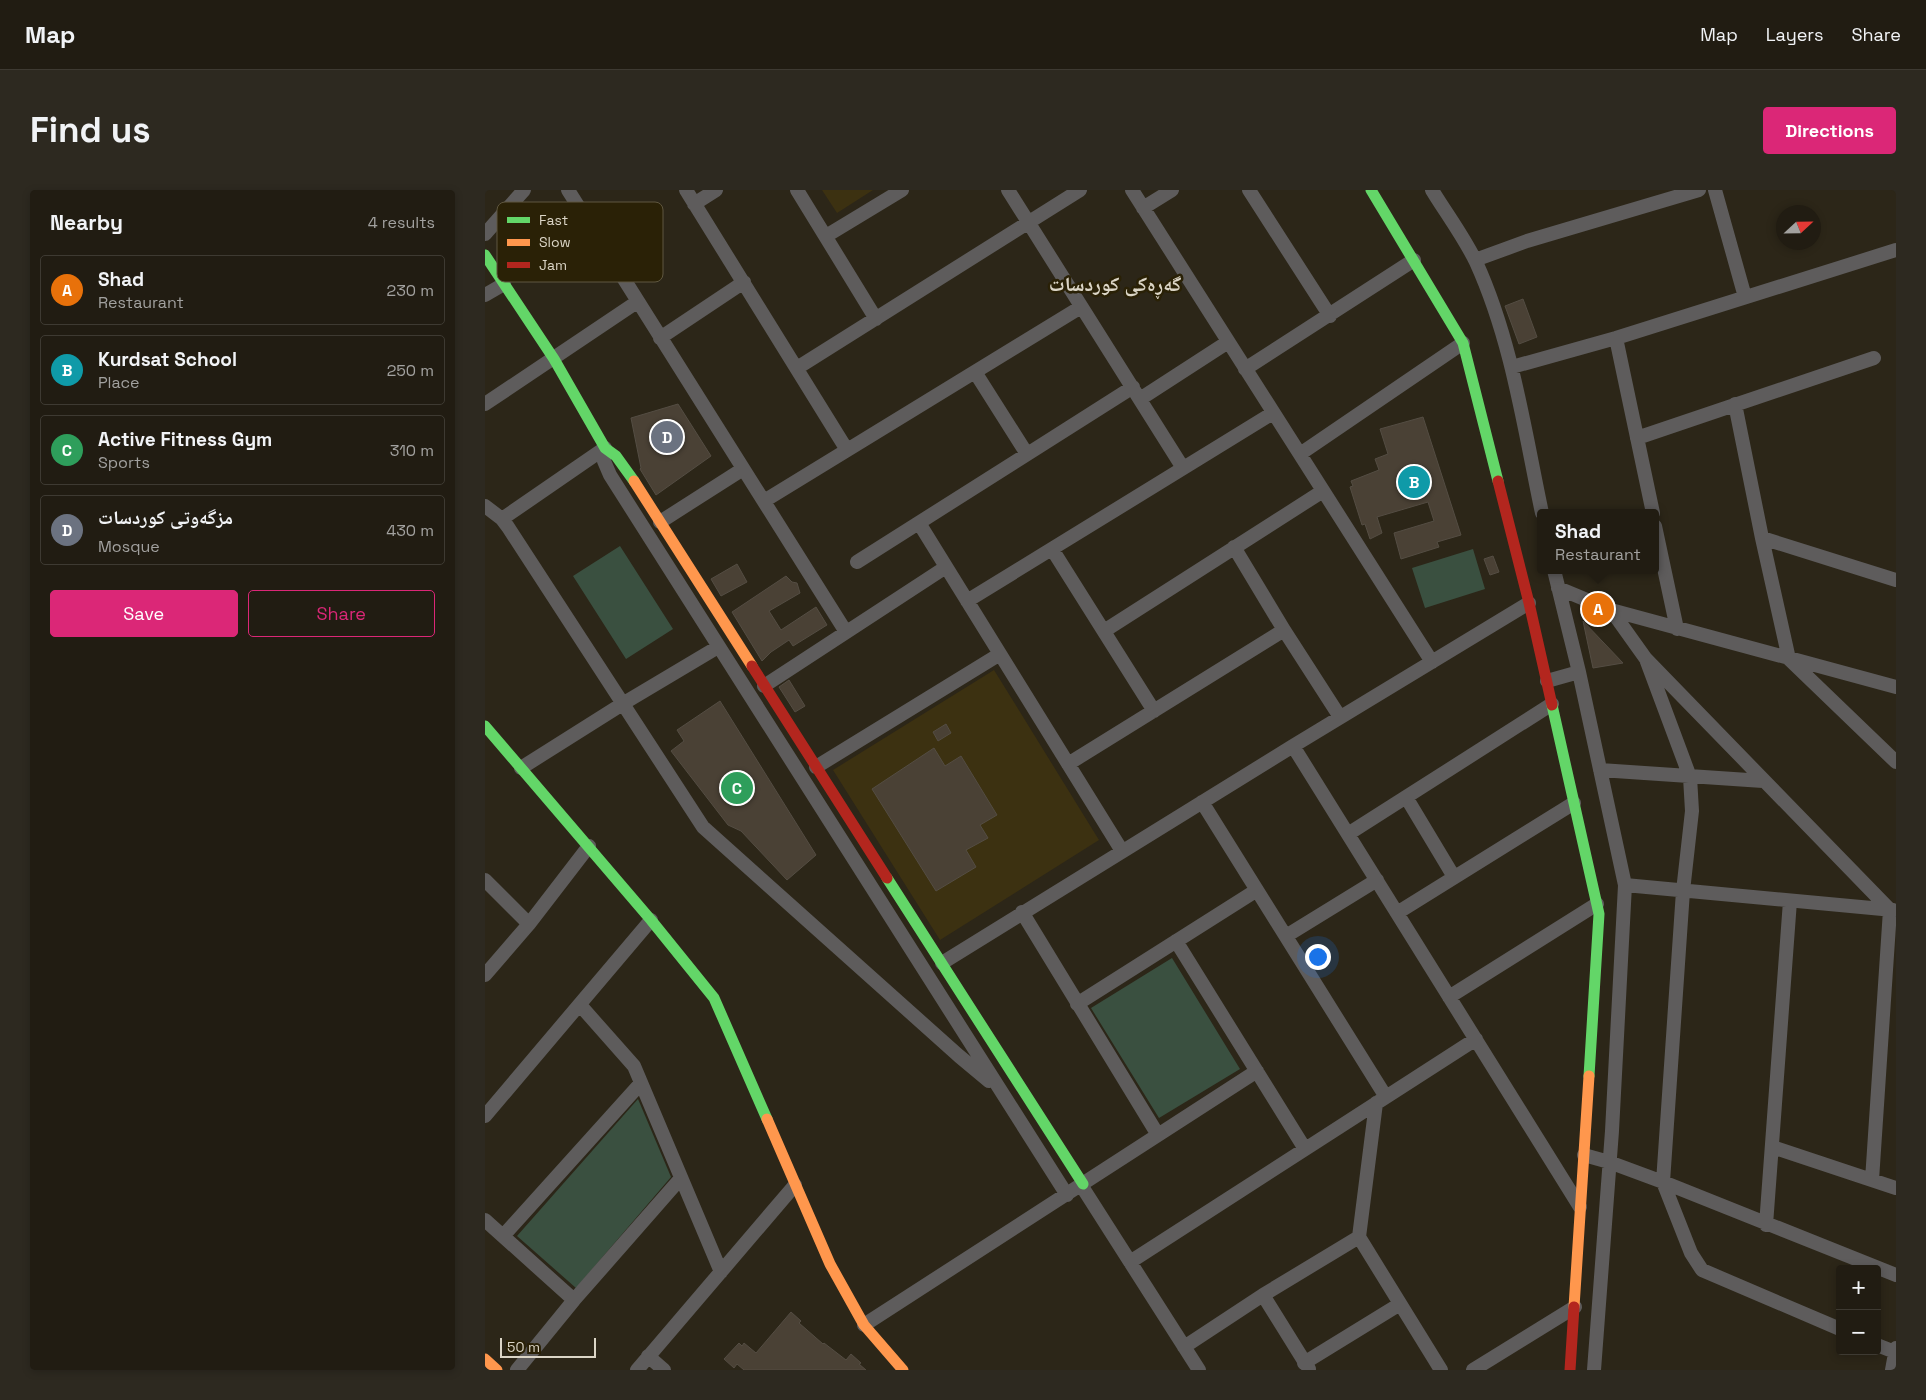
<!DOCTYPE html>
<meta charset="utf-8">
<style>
body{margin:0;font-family:"Space Grotesk","Noto Naskh Arabic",sans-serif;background:#2d2920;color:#f1f3f6}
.controls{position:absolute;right:15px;bottom:15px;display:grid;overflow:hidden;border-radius:5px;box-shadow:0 2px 8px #0003}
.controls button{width:45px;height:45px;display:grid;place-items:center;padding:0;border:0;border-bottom:1px solid #3e3a32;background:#211c12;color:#f1f3f6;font:25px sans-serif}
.compass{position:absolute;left:1291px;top:15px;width:45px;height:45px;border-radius:50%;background:#211c12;box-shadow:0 2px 8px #0003;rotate:68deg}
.scale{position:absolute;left:15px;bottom:12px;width:96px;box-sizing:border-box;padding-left:5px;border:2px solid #dbd5c6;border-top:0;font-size:14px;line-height:18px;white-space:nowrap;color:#dbd5c6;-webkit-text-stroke:4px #2a2106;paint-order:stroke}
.you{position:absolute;left:832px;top:766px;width:18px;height:18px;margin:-12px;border:4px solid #fff;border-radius:50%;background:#1a73e8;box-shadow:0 0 0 8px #1a73e833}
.badge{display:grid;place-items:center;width:32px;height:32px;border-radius:50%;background:#db2777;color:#fff;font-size:16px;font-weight:700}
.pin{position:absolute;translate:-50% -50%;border:2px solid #fff;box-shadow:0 1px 5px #0006}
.popup{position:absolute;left:1052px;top:319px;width:122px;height:65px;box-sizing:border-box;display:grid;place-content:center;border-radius:5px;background:#211c12;filter:drop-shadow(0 1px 4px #0005);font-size:16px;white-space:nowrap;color:#a2a19f}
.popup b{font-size:19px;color:#f1f3f6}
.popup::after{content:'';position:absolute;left:50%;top:100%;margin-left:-10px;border:10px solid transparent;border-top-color:#211c12}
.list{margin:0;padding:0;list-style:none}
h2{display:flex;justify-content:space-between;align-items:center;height:65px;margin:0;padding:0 20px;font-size:21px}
h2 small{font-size:16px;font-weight:400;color:#a2a19f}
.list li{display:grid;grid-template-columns:32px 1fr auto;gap:15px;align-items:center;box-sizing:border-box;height:70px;margin:0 10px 10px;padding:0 10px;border:1px solid #3e3a32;border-radius:5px}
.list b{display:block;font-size:19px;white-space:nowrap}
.list p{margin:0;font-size:16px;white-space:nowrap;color:#a2a19f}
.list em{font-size:16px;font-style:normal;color:#a2a19f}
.actions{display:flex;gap:10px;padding:15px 20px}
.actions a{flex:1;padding:11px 0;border:1px solid #db2777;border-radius:5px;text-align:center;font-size:18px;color:#db2777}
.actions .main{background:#db2777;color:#fff}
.map{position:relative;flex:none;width:1411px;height:1180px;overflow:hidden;border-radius:5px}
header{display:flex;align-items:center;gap:30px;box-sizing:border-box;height:70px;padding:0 25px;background:#211c12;border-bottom:1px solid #3e3a32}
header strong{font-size:24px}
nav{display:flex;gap:28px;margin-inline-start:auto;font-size:18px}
.intro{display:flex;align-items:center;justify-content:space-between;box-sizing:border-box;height:120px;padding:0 30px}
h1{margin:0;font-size:35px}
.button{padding:12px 22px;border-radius:5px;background:#db2777;color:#fff;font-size:18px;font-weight:700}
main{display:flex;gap:30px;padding:0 30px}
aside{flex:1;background:#211c12;border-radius:5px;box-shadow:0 2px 8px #0003}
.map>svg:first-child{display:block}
</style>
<header>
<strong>Map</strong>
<nav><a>Map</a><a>Layers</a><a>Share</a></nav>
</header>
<div class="intro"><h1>Find us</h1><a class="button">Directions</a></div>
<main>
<aside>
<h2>Nearby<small>4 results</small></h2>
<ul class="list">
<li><span class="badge" style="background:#e8710a">A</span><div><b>Shad</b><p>Restaurant</p></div><em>230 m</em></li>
<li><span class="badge" style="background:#0f9aa8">B</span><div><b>Kurdsat School</b><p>Place</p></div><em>250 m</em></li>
<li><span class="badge" style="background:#2e9e5b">C</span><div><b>Active Fitness Gym</b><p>Sports</p></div><em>310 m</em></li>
<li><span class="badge" style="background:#6b7280">D</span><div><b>مزگەوتی كوردسات</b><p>Mosque</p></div><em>430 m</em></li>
</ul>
<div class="actions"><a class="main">Save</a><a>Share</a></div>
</aside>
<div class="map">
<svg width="1411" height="1180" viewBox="0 0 1411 1180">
<rect width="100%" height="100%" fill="#2c2618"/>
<path fill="#3c3111" d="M337 0H388L352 23Z
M509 480 614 650 455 750 348 580Z"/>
<path fill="#3a5040" d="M135 356 188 439 141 469 88 386Z
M988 359 1000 399 940 418 927 378Z
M687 768 755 879 674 928 606 818Z
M153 909 186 987 91 1098 32 1046Z"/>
<path fill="#4a4135" stroke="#544d43" d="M1038 109 1052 147 1034 154 1020 116Z
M193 214 226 266 171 305 155 279 156 278 146 228Z
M938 227 976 345 952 352 954 357 916 369 909 343 949 331 943 312 892 327 897 343 885 349 880 334 877 335 865 297 868 296 866 291 894 280 890 269 903 264 895 239Z
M1008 366 1014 382 1005 385 999 369Z
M252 374 262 392 236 406 226 389Z
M301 386 307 392 312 393 315 403 284 421 296 440 331 417 342 435 308 456 304 450 286 462 277 471 247 422Z
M1098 431 1138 473 1108 478Z
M304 490 320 516 310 522 294 497Z
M235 511 331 665 302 690 256 641 243 635 186 561 199 551 192 540Z
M461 534 466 543 453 551 448 542Z
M449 558 460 576 476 566 512 625 495 635 503 648 481 660 491 677 451 701 387 599Z
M306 1122 316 1131 314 1133 338 1154 339 1153 361 1170 366 1164 376 1173 374 1174 381 1180H259L252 1174 249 1178 239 1169 254 1153 257 1156 259 1153 271 1163Z"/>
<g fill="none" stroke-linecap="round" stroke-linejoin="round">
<path stroke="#5e5c5c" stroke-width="14" d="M83 0 361 442
M201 0 362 260
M312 0 391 129
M523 0 698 278
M647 0 947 472
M764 0 845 126
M947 0C961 23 979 47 991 72 1027 151 1039 238 1057 323
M1230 0 1260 107
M209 14 231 0
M658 18 687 0
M0 44 39 0
M341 46 417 0
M990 70 1042 51 1214 0
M0 105 19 94
M175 148 259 92
M1131 148 1168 323
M1027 177 1131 148 1411 60
M312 178 595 0
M760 179 929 70
M490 182 542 264
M655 209 743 152
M0 214 152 112
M1250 214 1277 348 1304 469 1411 572
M1152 248 1389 168
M120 258 119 271 125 285 582 1005
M815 264 978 153
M279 311 596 117
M0 316 17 329 23 337 218 637 474 866 504 891
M17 329 120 258
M175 332 258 279
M434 333 637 661
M1170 336 1192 439
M1277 348 1411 390
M749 357 799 440 855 527
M567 359 669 521
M372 372 648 197
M1069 380 1094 482 1140 695 1127 941 1109 1180
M1073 398 1126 420 1411 497
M482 411 788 223
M1126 420 1161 469 1405 720 1387 990
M619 441 838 301
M1161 469 1205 587 1207 621 1198 701 1178 992 1206 1063 1217 1080 1355 1139
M1062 491 1094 482
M279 496 461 377
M808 556 1095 1017
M583 574 799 440
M331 577 515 464
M36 578 139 513 233 457
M1115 580 1278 591
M921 607 969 687
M717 612 901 907
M863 644 1067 514
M0 690 44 734
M1140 695 1408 720
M537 722 673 945
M912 723 1089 613
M801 746 892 690
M691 751 820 959
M457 773 808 556 1044 413
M0 785 44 734 104 656
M964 807 1112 714
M592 814 772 700
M95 815 149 876 236 1082
M891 913 874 1047 956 1180
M0 926 166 730
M1287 957 1411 998
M1099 965 1124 972 1178 992 1411 1085
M596 995 714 1180
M0 1030 89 1110
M1281 1035 1305 711
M18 1046 156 893
M645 1072 991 849
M778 1105 824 1179
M379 1135 772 881
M1392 1155 1410 1162
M699 1157 778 1105 874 1047
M163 1166 179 1180
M819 1173 915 1114
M32 1180 89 1110 196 988
M152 1180 310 995
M988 1180 1090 1117
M1407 1180 1411 1158"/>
<path stroke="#63d668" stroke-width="11" d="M886 0 978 153 1013 291
M0 65 69 169 120 258 131 266 149 291
M1067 515 1114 724 1104 886
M0 536 166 730 229 808 282 929
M402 688 598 994"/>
<path stroke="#ff974d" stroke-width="11" d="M149 291 267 476
M282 929 345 1074 379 1135 418 1180
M1089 1117 1104 886
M0 1169 12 1180"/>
<path stroke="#b3261e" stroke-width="11" d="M1013 291 1044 413 1067 515
M267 476 402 688
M1085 1180 1089 1117"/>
</g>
<g text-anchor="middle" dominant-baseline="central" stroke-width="5" stroke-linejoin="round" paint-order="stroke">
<g font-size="20" font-weight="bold" fill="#dbd5c6" stroke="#2a2106">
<text x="630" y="94">گەڕەکی کوردسات</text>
</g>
</g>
<rect x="12" y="12" width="166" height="80" rx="8" fill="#2a2106" stroke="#5f5740" stroke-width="1"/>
<rect x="22" y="27" width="23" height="6" fill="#63d668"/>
<rect x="22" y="49" width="23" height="7" fill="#ff974d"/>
<rect x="22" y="72" width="23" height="6" fill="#b3261e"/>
<g font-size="14" fill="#dbd5c6">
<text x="54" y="35">Fast</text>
<text x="54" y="57">Slow</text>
<text x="54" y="80">Jam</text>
</g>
</svg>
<div class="controls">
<button>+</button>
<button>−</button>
</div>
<svg class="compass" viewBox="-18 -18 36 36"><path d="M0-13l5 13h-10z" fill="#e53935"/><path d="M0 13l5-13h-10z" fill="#a2a19f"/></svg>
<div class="scale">50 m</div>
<div class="you"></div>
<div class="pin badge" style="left:1113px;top:419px;background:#e8710a">A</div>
<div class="popup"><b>Shad</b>Restaurant</div>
<div class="pin badge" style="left:929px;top:292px;background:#0f9aa8">B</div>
<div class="pin badge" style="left:252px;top:598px;background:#2e9e5b">C</div>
<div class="pin badge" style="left:182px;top:247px;background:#6b7280">D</div>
</div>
</main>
